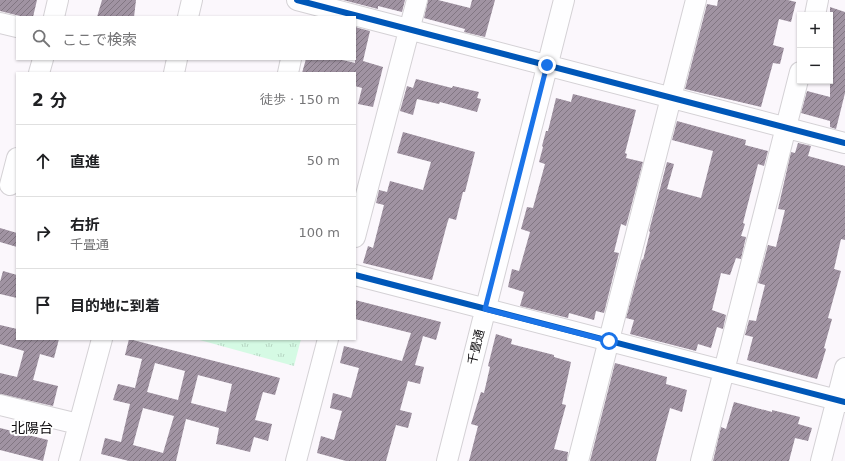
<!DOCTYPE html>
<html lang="ja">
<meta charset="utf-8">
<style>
body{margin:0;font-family:"DejaVu Sans","Noto Sans JP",sans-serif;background:#f2f2f2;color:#202124}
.controls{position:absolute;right:12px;top:12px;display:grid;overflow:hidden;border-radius:0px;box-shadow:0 1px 3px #0004}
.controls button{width:36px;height:36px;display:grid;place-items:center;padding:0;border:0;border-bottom:1px solid #e0e0e0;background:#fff;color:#202124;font:20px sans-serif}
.stop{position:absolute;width:12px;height:12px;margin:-9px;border:3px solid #1a73e8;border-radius:50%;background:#fff}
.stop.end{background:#1a73e8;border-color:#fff;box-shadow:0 1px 4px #0008}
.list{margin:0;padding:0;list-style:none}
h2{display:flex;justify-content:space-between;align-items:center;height:52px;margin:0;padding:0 16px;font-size:17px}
h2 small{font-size:13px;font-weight:400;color:#757577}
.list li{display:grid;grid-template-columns:26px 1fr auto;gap:12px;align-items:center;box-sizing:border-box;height:72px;padding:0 16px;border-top:1px solid #e0e0e0}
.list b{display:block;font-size:15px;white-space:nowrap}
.list p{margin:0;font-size:13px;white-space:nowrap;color:#757577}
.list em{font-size:13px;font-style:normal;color:#757577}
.icon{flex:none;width:22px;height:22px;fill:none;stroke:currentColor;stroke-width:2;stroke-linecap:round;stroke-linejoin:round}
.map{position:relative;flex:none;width:845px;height:461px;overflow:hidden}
.search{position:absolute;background:#fff;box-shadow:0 1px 3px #0004;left:16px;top:16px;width:340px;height:44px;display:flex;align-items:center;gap:10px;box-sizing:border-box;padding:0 14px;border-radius:0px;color:#757577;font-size:15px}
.panel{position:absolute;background:#fff;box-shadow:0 1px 3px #0004;left:16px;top:72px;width:340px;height:268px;border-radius:0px}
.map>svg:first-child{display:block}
</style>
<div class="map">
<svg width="845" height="461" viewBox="0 0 845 461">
<defs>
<pattern id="grass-tufts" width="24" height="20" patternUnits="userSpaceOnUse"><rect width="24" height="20" fill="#d5fae4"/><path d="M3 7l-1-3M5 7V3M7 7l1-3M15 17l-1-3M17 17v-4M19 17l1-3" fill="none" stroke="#b6d5c2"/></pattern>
<pattern id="building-hatch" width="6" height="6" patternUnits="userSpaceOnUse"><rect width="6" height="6" fill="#a093a2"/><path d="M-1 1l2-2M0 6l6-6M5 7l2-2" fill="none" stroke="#817682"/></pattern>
</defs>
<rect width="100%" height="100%" fill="#fbf7fc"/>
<path fill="url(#grass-tufts)" d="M196 339H301L294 366Z"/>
<path fill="url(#building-hatch)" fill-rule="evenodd" d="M0 0H37L33 17H24L0 11Z
M102 0H136L134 17H97Z
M343 0H405L402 12 378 6V9Z
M428 0H438L470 8 472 0H495L485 37 464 32 465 29 424 18Z
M718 0H788L796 2 791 22 779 19 773 45 784 48 780 64 773 63 761 107 685 89 707 4 717 6Z
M830 7 845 12V93L836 129 830 127V121L801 113 807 91 830 97Z
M355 27 370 31 363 61 383 67 373 107 358 104 362 88 355 86V73H302L306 59H338L355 63Z
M416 79 452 88 453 86 479 92 477 98 481 99 477 112 440 102 439 104 417 99 413 115 400 111 407 86 413 88Z
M573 94 636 110 625 153 627 154 626 158 643 162 626 226 621 224 614 252 619 253 604 313 596 311 594 320 569 313 568 318 520 306 524 292 508 287 512 269 519 271 530 232 521 229 527 207 533 208 545 164 539 162 543 147 542 146 546 131H548L556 98 571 102Z
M677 121 746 140 745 145 768 151 764 166 758 164 743 223 745 224 741 236 746 237 741 259 736 258 730 275 721 273 712 310 726 315 723 329 717 327 711 348 698 344 696 351 630 334 634 320 626 318 642 259 643 260 650 232 649 231 667 162 674 164 667 189 701 198 713 151 672 140Z
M403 132 475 152 465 192H463L456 220 449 218 447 224 432 280 363 263 368 246 373 248 384 205 376 203 379 190 387 192 390 181 423 190 431 162 397 153Z
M798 143 811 146 808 156 845 166V240L841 239 834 269 841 271 828 318 832 319 824 348 826 349 817 379 747 360 753 337 745 335 749 320 756 321 765 285 758 283 768 245 776 247 785 210 778 209 791 152 795 153Z
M0 228 17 233V247L0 242Z
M3 271 17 275V298L0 294V282Z
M355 300 441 322 436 340 423 336 415 365 424 367 420 384 408 381 400 410 412 413 408 428 396 425 386 461H346L317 453 321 436 334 440 342 411 330 408 333 393 351 398 359 368 340 363 344 346 402 361 411 333 355 319Z
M0 325 17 329V339H59L54 358 40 354 33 380 58 386 53 406 0 394V373L17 377 24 351 0 344Z
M496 334 512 339 511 344 554 355V357L571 362 562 404 566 405 554 449 568 452 567 461H469L478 426 471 424 481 392 484 393 490 367 488 366Z
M129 339 280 378 275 395 263 392 255 420 272 424 268 441 254 437 250 452 222 445 216 444 219 428 186 419 176 461H129L101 454 105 438 121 442 130 404 113 400 118 384 135 388 142 359 125 355ZM155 363 185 371 178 400 147 392ZM198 375 232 384 226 412 191 403ZM143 408 174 416 163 453 133 445Z
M615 363 667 377 666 384 687 390 682 412 670 408 656 461H590Z
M734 402 772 412V410L800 417 798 424 812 428 808 441 795 438 789 461H713L721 427 726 429Z
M0 428 48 440 43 461 0 450Z"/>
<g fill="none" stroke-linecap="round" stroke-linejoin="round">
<defs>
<path id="minor" d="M297 0 845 143
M815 15 818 0
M54 17 58 0
M188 17 192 0
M0 23 17 27
M39 73 43 59
M174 73 177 59
M288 73 291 59
M10 185 17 158
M355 237 417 0
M355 275 845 402
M0 405 78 424
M69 461 102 339
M296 461 328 339
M447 461 564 0
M578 461 696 0
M701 461 800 72
M821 461 845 368"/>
</defs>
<use href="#minor" stroke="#d4d1d5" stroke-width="22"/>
<use href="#minor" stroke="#fefeff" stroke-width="20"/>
<defs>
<path id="cycleway" d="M297 0 845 143
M355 275 845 402"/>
</defs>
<use href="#cycleway" stroke="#fff" stroke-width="8"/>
<use href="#cycleway" stroke="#0057b8" stroke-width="6"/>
</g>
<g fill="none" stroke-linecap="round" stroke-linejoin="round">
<path stroke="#1a73e8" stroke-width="5" d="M547 65 485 309 609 341"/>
</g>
<g text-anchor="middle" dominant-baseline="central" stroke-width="4" stroke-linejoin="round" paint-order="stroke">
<g font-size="12" fill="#0e0c0f" stroke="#fff">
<text transform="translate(476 347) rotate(-76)">千畳通</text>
</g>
<g font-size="14" fill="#0e0c0f" stroke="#fff">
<text x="32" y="428">北陽台</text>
</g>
</g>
</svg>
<div class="controls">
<button>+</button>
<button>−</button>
</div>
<div class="stop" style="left:609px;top:341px"></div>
<div class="stop end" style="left:547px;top:65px"></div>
<div class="search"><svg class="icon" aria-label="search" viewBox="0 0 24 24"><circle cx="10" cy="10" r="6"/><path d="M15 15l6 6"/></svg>ここで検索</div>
<section class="panel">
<h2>2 分<small>徒歩 · 150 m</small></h2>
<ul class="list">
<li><svg class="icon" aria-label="ahead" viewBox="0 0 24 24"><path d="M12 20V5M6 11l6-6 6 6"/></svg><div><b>直進</b></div><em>50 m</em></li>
<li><svg class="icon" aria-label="right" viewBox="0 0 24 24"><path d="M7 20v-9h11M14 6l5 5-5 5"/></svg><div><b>右折</b><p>千畳通</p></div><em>100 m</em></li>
<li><svg class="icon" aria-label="arrive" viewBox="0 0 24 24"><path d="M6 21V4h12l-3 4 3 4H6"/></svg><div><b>目的地に到着</b></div></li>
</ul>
</section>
</div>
